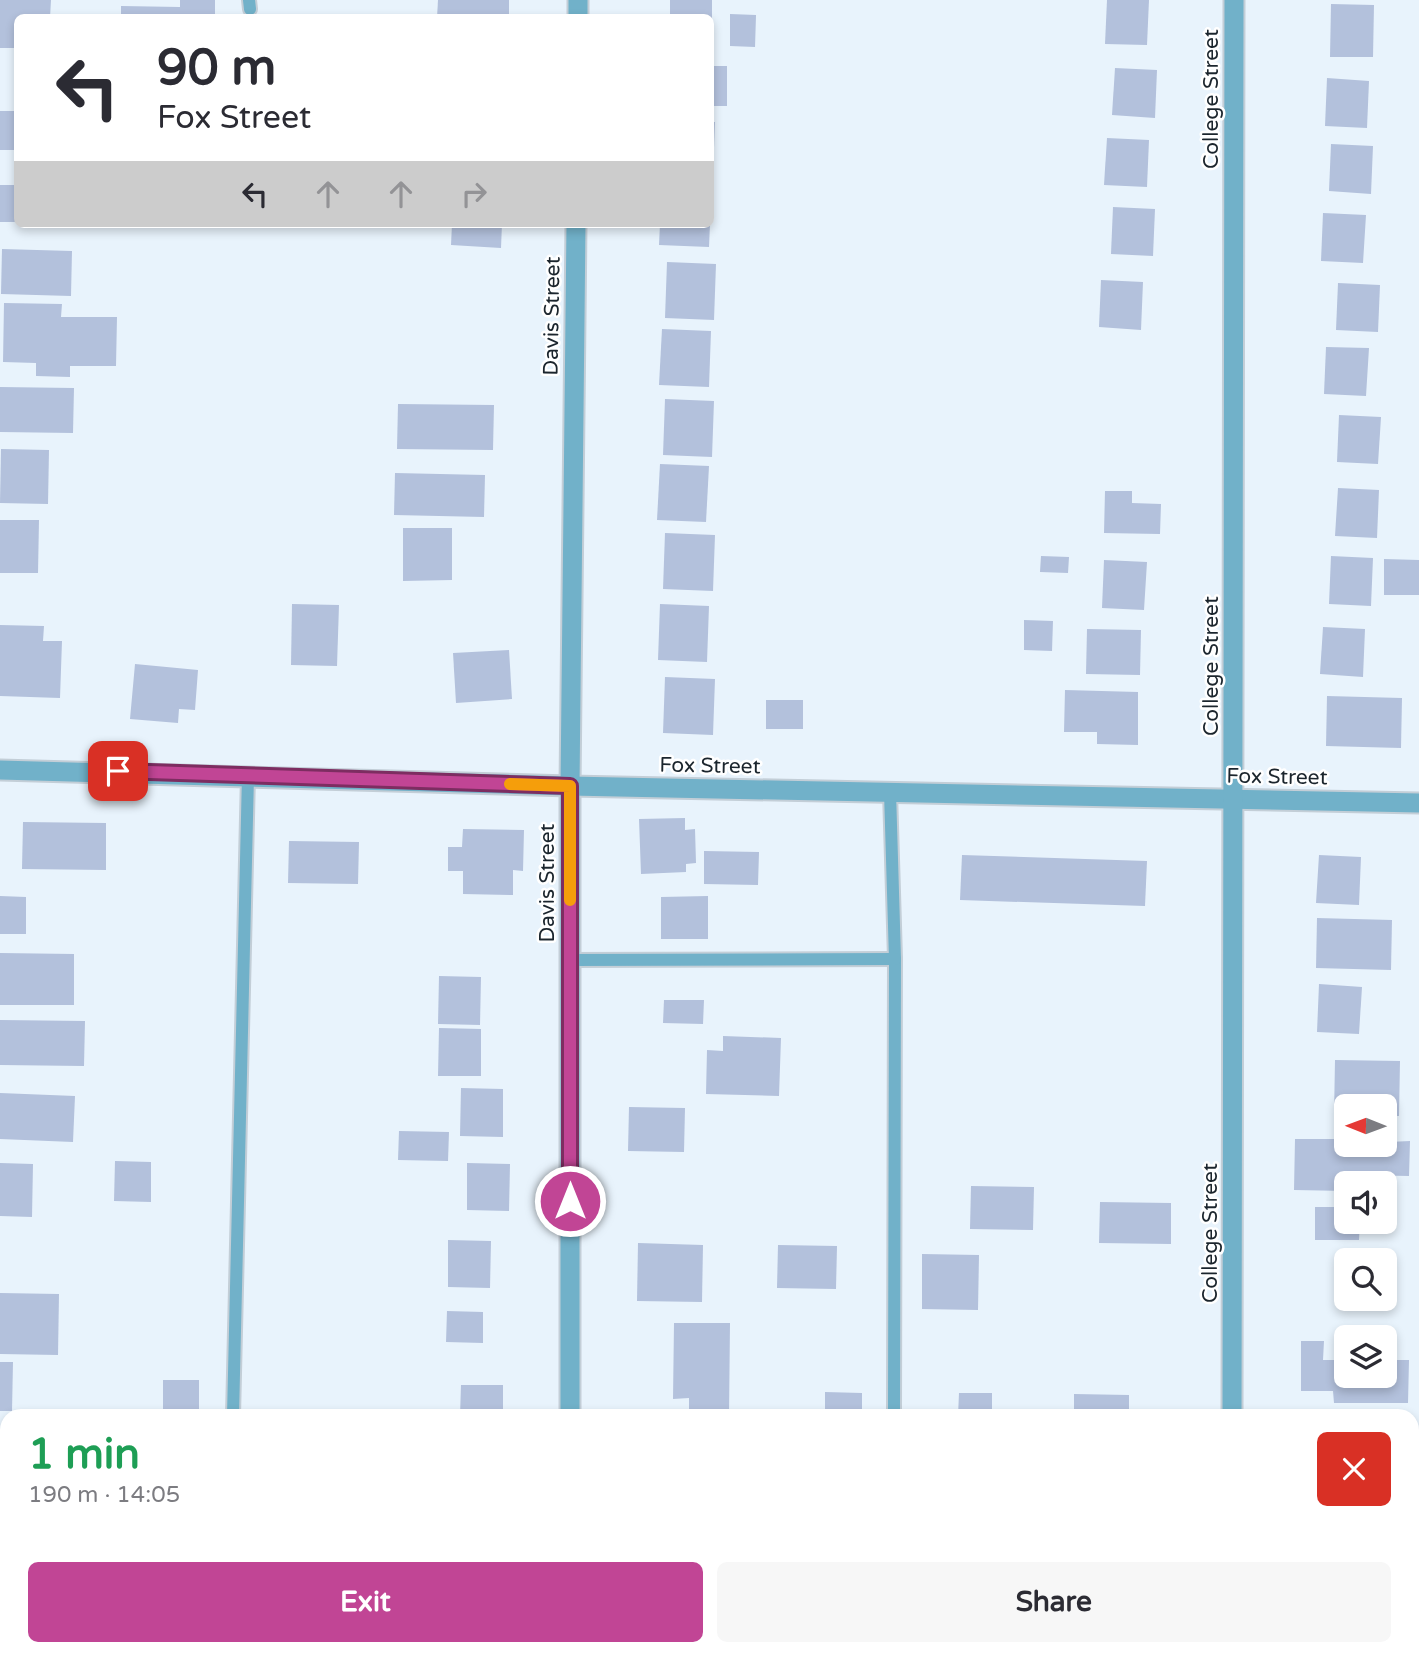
<!DOCTYPE html>
<meta charset="utf-8">
<style>
:root{--surface:#fff;--page:#f7f7f7;--text:#2b2b33;--muted:#7c7c81;--accent:#c14595}
body{margin:0;font-family:"Varela Round",sans-serif;background:var(--page);color:var(--text);height:100vh;display:flex;flex-direction:column;font-size:26px;white-space:nowrap}
*{box-sizing:border-box;margin:0}
p{font-size:23px;color:var(--muted)}
.icon{flex:none;width:38px;height:38px;fill:none;stroke:currentColor;stroke-width:2;stroke-linecap:round;stroke-linejoin:round}
.map{position:relative;flex:1;overflow:hidden}
.side{position:absolute;left:0px;top:1409px;width:1419px;height:247px;display:flex;flex-direction:column;background:var(--surface);border-radius:21px 21px 0 0;box-shadow:0 4px 10px #0003}
.side>*{flex:none}
.hud{position:absolute;left:14px;top:14px;width:700px;height:214px;border-radius:10px;box-shadow:0 4px 10px #0003;background:#fff;color:var(--text);overflow:hidden}
.needle{width:46px;rotate:271deg}
.controls{position:absolute;left:1334px;top:1094px;display:grid;gap:14px}
.controls a{display:grid;place-items:center;width:63px;height:63px;border-radius:10px;background:var(--surface);box-shadow:0 4px 10px #0003;font-size:35px}
.pin{position:absolute;display:grid;place-items:center;width:60px;height:60px;color:#fff;margin:-30px;border-radius:14px;box-shadow:0 4px 10px #0006}
.me{position:absolute;width:77px;margin:-38px;rotate:0deg;stroke-linejoin:round;filter:drop-shadow(0 0 5px #0008)}
.turn{display:flex;align-items:center;gap:24px;height:147px;padding:0 28px;font-size:32px}
.turn .icon{width:91px;height:91px;stroke-width:2.5}
.turn b{display:block;font-size:49px;line-height:60px}
.lanes{display:flex;align-items:center;height:66px;padding:0 28px;background:#0003;justify-content:center;gap:35px;direction:ltr}
.lanes .off{opacity:.35}
.round{display:grid;place-items:center;flex:none;width:74px;height:74px;border-radius:10px;background:var(--page)}
.head{display:flex;align-items:center;justify-content:space-between;height:119px;padding:0 28px}
h1{font-size:42px;font-weight:800;line-height:52px;color:#1e9e55}
.button{display:flex;gap:14px;margin-top:auto;padding:14px 28px}
.button a{flex:1;height:80px;border-radius:10px;background:var(--accent);color:#fff;font-size:28px;font-weight:800;line-height:80px;text-align:center}
.button a+a{background:var(--page);color:var(--text)}
.map>svg:first-child{display:block}
</style>
<div class="map">
<svg width="1419" height="1654" viewBox="0 0 1419 1654">
<rect width="100%" height="100%" fill="#e8f3fc"/>
<g fill="#b3c1dc">
<polygon points="0,0 51,0 50,18 18,18 18,48 0,48"/>
<polygon points="180,0 215,0 215,18 121,18 121,6 180,7"/>
<polygon points="438,0 509,0 509,18 437,18"/>
<rect x="670" y="0" width="42" height="18"/>
<polygon points="1107,0 1149,0 1147,45 1105,44"/>
<polygon points="1331,4 1374,5 1373,57 1330,57"/>
<polygon points="730,14 756,15 755,47 730,46"/>
<rect x="710" y="66" width="17" height="40"/>
<polygon points="1115,68 1157,70 1155,118 1112,115"/>
<polygon points="1327,78 1369,81 1367,128 1325,126"/>
<rect x="0" y="111" width="18" height="39"/>
<polygon points="710,122 715,122 713,173 710,173"/>
<polygon points="1107,138 1149,140 1147,187 1104,185"/>
<polygon points="1331,144 1373,146 1371,194 1329,191"/>
<rect x="0" y="185" width="18" height="37"/>
<polygon points="1113,207 1155,209 1153,256 1111,254"/>
<polygon points="1323,213 1366,215 1363,263 1321,261"/>
<polygon points="452,224 502,224 501,248 451,245"/>
<polygon points="660,224 710,224 709,247 659,245"/>
<polygon points="2,249 72,251 71,296 1,294"/>
<polygon points="667,262 716,264 714,320 665,318"/>
<polygon points="1101,280 1143,282 1141,330 1099,327"/>
<polygon points="1338,283 1380,285 1378,332 1336,330"/>
<polygon points="4,303 62,304 61,317 117,317 116,366 70,366 70,377 36,376 36,363 3,362"/>
<polygon points="662,329 711,331 709,387 659,385"/>
<polygon points="1326,347 1369,348 1366,396 1324,394"/>
<polygon points="0,387 74,388 73,433 0,432"/>
<polygon points="665,399 714,401 712,457 663,455"/>
<polygon points="398,404 494,405 493,450 397,449"/>
<polygon points="1339,415 1381,417 1378,464 1337,462"/>
<polygon points="1,449 49,450 48,504 0,503"/>
<polygon points="660,464 709,466 706,522 657,520"/>
<polygon points="395,473 485,475 484,517 394,515"/>
<polygon points="1338,488 1379,490 1377,538 1335,536"/>
<polygon points="1105,491 1132,491 1132,503 1161,504 1160,534 1104,533"/>
<polygon points="0,520 39,520 38,573 0,573"/>
<polygon points="403,528 452,528 452,580 403,581"/>
<polygon points="665,533 715,535 713,591 663,589"/>
<polygon points="1041,556 1069,557 1068,573 1040,572"/>
<polygon points="1331,556 1373,558 1371,606 1329,604"/>
<polygon points="1384,559 1419,560 1419,595 1384,595"/>
<polygon points="1104,560 1147,562 1144,610 1102,608"/>
<polygon points="292,604 339,605 337,666 291,665"/>
<polygon points="660,604 709,606 707,662 658,660"/>
<polygon points="1024,620 1053,621 1052,651 1024,650"/>
<polygon points="0,625 44,626 43,641 62,641 60,698 0,696"/>
<polygon points="1323,627 1365,629 1363,677 1320,674"/>
<polygon points="1087,629 1141,630 1140,675 1086,674"/>
<polygon points="509,650 512,699 456,703 453,653"/>
<polygon points="135,664 198,670 195,710 179,709 178,723 130,719"/>
<polygon points="665,677 715,679 713,735 663,733"/>
<polygon points="1065,690 1138,692 1138,745 1097,744 1097,732 1064,732"/>
<polygon points="1327,696 1402,698 1401,748 1326,746"/>
<rect x="766" y="700" width="37" height="29"/>
<polygon points="685,818 685,830 695,829 696,863 686,864 686,872 641,874 639,819"/>
<polygon points="23,822 106,823 106,870 22,869"/>
<polygon points="463,829 524,830 523,871 513,870 513,895 463,894 463,871 448,871 448,847 462,847"/>
<polygon points="289,841 359,842 358,884 288,883"/>
<polygon points="704,851 759,852 758,885 704,884"/>
<polygon points="962,855 1147,861 1145,906 960,900"/>
<polygon points="1319,855 1361,857 1359,905 1316,903"/>
<polygon points="0,896 26,897 26,934 0,934"/>
<polygon points="708,896 708,939 661,939 661,897"/>
<polygon points="1317,918 1392,920 1391,970 1316,968"/>
<polygon points="0,953 74,954 74,1005 0,1005"/>
<polygon points="439,976 481,977 480,1025 438,1024"/>
<polygon points="1319,984 1362,987 1359,1034 1317,1032"/>
<polygon points="664,1000 704,1000 703,1024 663,1023"/>
<polygon points="0,1020 85,1021 84,1066 0,1065"/>
<polygon points="439,1028 481,1029 481,1076 438,1076"/>
<polygon points="723,1036 781,1038 779,1096 706,1094 707,1050 723,1051"/>
<polygon points="1335,1060 1400,1061 1399,1116 1384,1116 1384,1106 1346,1106 1346,1115 1334,1115"/>
<polygon points="461,1088 503,1089 503,1137 460,1136"/>
<polygon points="0,1093 75,1096 73,1142 0,1139"/>
<polygon points="629,1107 685,1108 684,1152 628,1151"/>
<polygon points="399,1131 449,1132 448,1161 398,1160"/>
<polygon points="1295,1139 1346,1139 1346,1144 1410,1141 1409,1176 1357,1175 1357,1183 1346,1183 1346,1191 1294,1190"/>
<polygon points="115,1161 151,1162 151,1202 114,1201"/>
<polygon points="0,1163 33,1164 32,1217 0,1216"/>
<polygon points="467,1163 510,1164 509,1211 467,1210"/>
<polygon points="971,1186 1034,1187 1033,1230 970,1229"/>
<polygon points="1100,1202 1171,1203 1171,1244 1099,1243"/>
<polygon points="1315,1207 1346,1207 1346,1222 1360,1222 1359,1240 1315,1240"/>
<polygon points="448,1240 491,1241 490,1288 448,1287"/>
<polygon points="638,1243 703,1245 702,1302 637,1301"/>
<polygon points="778,1245 837,1246 836,1289 777,1288"/>
<polygon points="922,1254 979,1255 978,1310 922,1309"/>
<polygon points="0,1293 59,1294 58,1355 0,1354"/>
<polygon points="447,1311 483,1312 483,1343 446,1342"/>
<polygon points="674,1323 730,1323 729,1416 689,1416 689,1398 673,1399"/>
<polygon points="1301,1341 1324,1341 1323,1360 1346,1360 1346,1376 1384,1376 1384,1360 1409,1360 1408,1403 1334,1403 1333,1391 1301,1391"/>
<polygon points="0,1362 13,1362 12,1411 0,1411"/>
<polygon points="163,1380 199,1380 199,1416 163,1415"/>
<polygon points="461,1385 503,1385 503,1416 460,1416"/>
<polygon points="825,1392 862,1393 862,1416 825,1416"/>
<polygon points="959,1393 992,1393 992,1416 958,1416"/>
<polygon points="1074,1394 1129,1395 1129,1416 1074,1416"/>
<rect x="0" y="1431" width="7" height="42"/>
<rect x="0" y="1533" width="7" height="34"/>
<polygon points="0,1593 7,1594 7,1648 13,1648 13,1654 0,1654"/>
<rect x="113" y="1648" width="23" height="6"/>
<rect x="248" y="1648" width="35" height="6"/>
<rect x="335" y="1648" width="35" height="6"/>
<rect x="435" y="1648" width="49" height="6"/>
<rect x="912" y="1648" width="43" height="6"/>
<rect x="1141" y="1648" width="35" height="6"/>
<polygon points="1279,1648 1331,1648 1330,1654 1279,1654"/>
<polygon points="989,1650 1042,1651 1042,1654 989,1654"/>
</g>
<g fill="none" stroke-linecap="round" stroke-linejoin="round">
<g stroke="#c3ced7" stroke-width="16">
<g id="service">
<polyline points="249,0 250,9"/>
<polyline points="890,792 895,959 894,1416"/>
<polyline points="570,960 895,959"/>
<polyline points="233,1416 248,775"/>
<polyline points="1412,1558 1419,1558"/>
<polyline points="894,1654 894,1648"/>
</g>
</g>
<g stroke="#c3ced7" stroke-width="23">
<g id="minor">
<polyline points="0,770 570,786 1419,803"/>
<polyline points="1232,1416 1234,0"/>
<polyline points="1233,1648 1233,1654"/>
</g>
</g>
<g stroke="#c3ced7" stroke-width="23">
<g id="tertiary">
<polyline points="578,18 578,0"/>
<polyline points="570,1416 570,786 576,224"/>
<polyline points="566,1654 566,1648"/>
</g>
</g>
<use href="#service" stroke="#71b1c9" stroke-width="12"/>
<use href="#minor" stroke="#71b1c9" stroke-width="19"/>
<use href="#tertiary" stroke="#71b1c9" stroke-width="19"/>
</g>
<g fill="none" stroke-linecap="round" stroke-linejoin="round">
<g stroke="#7d2d61" stroke-width="18">
<polyline id="route" points="118,771 570,786 570,1201"/>
</g>
<use href="#route" stroke="#c14595" stroke-width="12"/>
<polyline stroke="#f59e0b" stroke-width="12" points="510,784 570,786 570,900"/>
</g>
<g text-anchor="middle" dominant-baseline="central" stroke-width="5" stroke-linejoin="round" paint-order="stroke">
<g font-size="21" fill="#1b252d" stroke="#fff">
<text transform="translate(1211 99) rotate(-90)">College Street</text>
<text transform="translate(552 316) rotate(-89)">Davis Street</text>
<text transform="translate(1211 666) rotate(-90)">College Street</text>
<text transform="translate(710 766) rotate(1)">Fox Street</text>
<text transform="translate(1277 777) rotate(1)">Fox Street</text>
<text transform="translate(547 883) rotate(-90)">Davis Street</text>
<text transform="translate(1210 1233) rotate(-90)">College Street</text>
</g>
</g>
</svg>
<div class="controls">
<a><svg class="needle" viewBox="-14 -14 28 28"><path d="M0-13l5 13h-10z" fill="#e53935"/><path d="M0 13l5-13h-10z" fill="#7c7c81"/></svg></a>
<a><svg class="icon" aria-label="sound" viewBox="0 0 24 24"><path d="M4 9h4l5-4v14l-5-4H4zM17 9q2 3 0 6"/></svg></a>
<a><svg class="icon" aria-label="search" viewBox="0 0 24 24"><circle cx="10" cy="10" r="6"/><path d="M15 15l6 6"/></svg></a>
<a><svg class="icon" aria-label="layers" viewBox="0 0 24 24"><path d="M12 4l9 5-9 5-9-5zM3 14l9 5 9-5"/></svg></a>
</div>
<div class="pin" style="left:118px;top:771px;background:#d93025"><svg class="icon" aria-label="arrive" viewBox="0 0 24 24"><path d="M6 21V4h12l-3 4 3 4H6"/></svg></div>
<svg class="me" style="left:570px;top:1201px" viewBox="-20 -20 40 40"><circle r="17" fill="#c14595" stroke="#fff" stroke-width="3"/><path d="M0-11L8 9 0 5-8 9z" fill="#fff"/></svg>
<div class="hud">
<div class="turn"><svg class="icon" aria-label="left" viewBox="0 0 24 24"><path d="M17 20v-9H6M10 6l-5 5 5 5"/></svg><div><b>90 m</b>Fox Street</div></div>
<div class="lanes"><svg class="icon" aria-label="left" viewBox="0 0 24 24"><path d="M17 20v-9H6M10 6l-5 5 5 5"/></svg><svg class="icon off" aria-label="ahead" viewBox="0 0 24 24"><path d="M12 20V5M6 11l6-6 6 6"/></svg><svg class="icon off" aria-label="ahead" viewBox="0 0 24 24"><path d="M12 20V5M6 11l6-6 6 6"/></svg><svg class="icon off" aria-label="right" viewBox="0 0 24 24"><path d="M7 20v-9h11M14 6l5 5-5 5"/></svg></div>
</div>
<section class="side">
<div class="head"><div><h1>1 min</h1><p>190 m · 14:05</p></div><a class="round" style="background:#d93025;color:#fff"><svg class="icon" aria-label="close" viewBox="0 0 24 24"><path d="M6 6l12 12M18 6L6 18"/></svg></a></div>
<div class="button"><a>Exit</a><a>Share</a></div>
</section>
</div>
